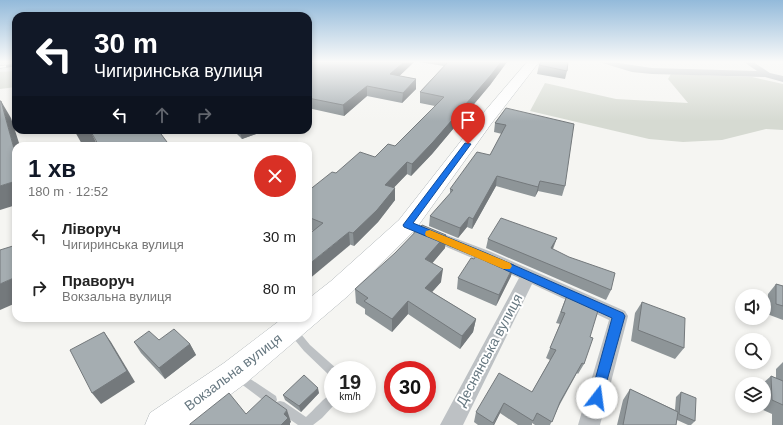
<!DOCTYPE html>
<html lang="uk">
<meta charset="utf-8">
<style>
:root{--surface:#fff;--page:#f2f2f2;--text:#222;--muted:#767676;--accent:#111827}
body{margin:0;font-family:Helvetica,sans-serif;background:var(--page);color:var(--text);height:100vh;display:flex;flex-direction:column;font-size:15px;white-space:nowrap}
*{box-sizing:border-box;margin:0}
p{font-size:13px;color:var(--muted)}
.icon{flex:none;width:22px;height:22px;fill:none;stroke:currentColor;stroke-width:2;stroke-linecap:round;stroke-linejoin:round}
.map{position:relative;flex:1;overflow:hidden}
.panel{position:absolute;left:12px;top:142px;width:300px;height:180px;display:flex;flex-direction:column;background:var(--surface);border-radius:12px;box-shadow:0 2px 6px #0003}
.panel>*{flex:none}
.guide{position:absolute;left:12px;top:12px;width:300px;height:122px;border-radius:12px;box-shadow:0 2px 6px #0003;background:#111827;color:#fff;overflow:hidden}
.controls{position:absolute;left:735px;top:289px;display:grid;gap:8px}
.controls a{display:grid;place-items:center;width:36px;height:36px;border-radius:50%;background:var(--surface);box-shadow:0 2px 6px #0003;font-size:20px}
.speed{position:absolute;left:324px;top:361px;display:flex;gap:8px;font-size:20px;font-weight:700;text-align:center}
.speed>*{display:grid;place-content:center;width:52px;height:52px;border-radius:50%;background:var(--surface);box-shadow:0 2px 6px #0003;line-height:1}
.speed small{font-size:10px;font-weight:400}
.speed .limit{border:6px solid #d22;background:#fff;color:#111}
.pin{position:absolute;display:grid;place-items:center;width:34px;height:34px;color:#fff;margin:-41px -17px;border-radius:50% 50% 50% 0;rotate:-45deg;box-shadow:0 0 4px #0007}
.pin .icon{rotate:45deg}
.me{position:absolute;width:44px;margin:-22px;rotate:15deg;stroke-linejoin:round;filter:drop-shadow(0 0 3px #0008)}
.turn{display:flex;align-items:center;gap:14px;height:84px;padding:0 16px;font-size:18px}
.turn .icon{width:52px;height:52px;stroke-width:2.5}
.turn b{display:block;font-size:28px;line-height:34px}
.lanes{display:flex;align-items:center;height:38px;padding:0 16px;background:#0003;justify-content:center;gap:20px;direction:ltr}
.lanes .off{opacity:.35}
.round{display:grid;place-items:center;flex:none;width:42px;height:42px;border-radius:21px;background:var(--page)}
.summary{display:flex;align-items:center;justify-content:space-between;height:68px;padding:0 16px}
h1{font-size:24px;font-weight:700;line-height:30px;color:var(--accent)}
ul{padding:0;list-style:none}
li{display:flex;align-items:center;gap:12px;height:52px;padding:0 16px}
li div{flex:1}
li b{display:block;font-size:15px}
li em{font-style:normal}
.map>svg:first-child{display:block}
</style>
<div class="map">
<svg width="783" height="425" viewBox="0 0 783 425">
<rect width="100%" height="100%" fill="#f5f5f2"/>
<polygon fill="#e6e7e6" points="0,62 16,62 16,74 0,75"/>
<g fill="#d6dad2">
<polygon points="16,71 16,87 0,89 0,72"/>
<polygon points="671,74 752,77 783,84 783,130 766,129 722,140 683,142 649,139 530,111 545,83 616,99 688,103 668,79"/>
</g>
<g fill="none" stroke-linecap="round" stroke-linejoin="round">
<g stroke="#aeb4b7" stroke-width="1">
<polygon id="primary" points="527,62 539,62 491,124 415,230 349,295 246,383 189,425 145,425 150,413 224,363 283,318 308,318 308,299 331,281 399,220 479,118"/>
</g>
<g fill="#bdc1c4" fill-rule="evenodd">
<polygon points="293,327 296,328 310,345 337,369 337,370 333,370 333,377 329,375 304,351 290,334 288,331 290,328"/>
<path d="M240,372l36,24 1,4 -1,2 4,-1 4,1 22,15c7,-6 19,-21 27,-24v11h2l-13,14 -9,7h-15l-22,-15 -1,-4 1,-2 -4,1 -4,-1 -32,-24 -1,-3 1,-3z"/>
</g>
<g fill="#bdc1c4" fill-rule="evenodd">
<polygon points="599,62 612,62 652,68 757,71 744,62 753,62 770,73 783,76 783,82 765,77 652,74 632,72"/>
<polygon points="407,220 489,251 625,311 628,316 600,425 578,425 609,320 532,284 463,425 440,425 519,278 402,228 400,225 402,222"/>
</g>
<use href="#primary" fill="#fff" fill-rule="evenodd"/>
<g stroke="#9da4a8" stroke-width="3">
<polyline id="rail" points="0,67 16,65"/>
</g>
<use href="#rail" stroke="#fff" stroke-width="2" stroke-dasharray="6" stroke-linecap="butt"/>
</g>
<g fill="#8e9598">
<polygon points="308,62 414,62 399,76 416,79 416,89 402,103 367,96 344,116 308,108"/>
<polygon points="419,62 507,62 490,85 432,154 411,176 407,174 394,187 395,200 378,222 354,246 308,229 308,191 336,173 375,157 395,146 435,106 420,103 420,92 444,66"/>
<polygon points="539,65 567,71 565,79 537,74"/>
<polygon points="506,108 565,186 562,196 538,191 535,197 496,186 472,229 467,227 458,238 429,226 430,216 450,194 450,189 490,155 502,134 494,132 495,123"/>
<polygon points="233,130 267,130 242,139"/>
<polygon points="446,235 445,248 432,263 441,282 432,292 476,319 473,332 460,349 408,314 392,332 365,314 365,309 356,303 355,289"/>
<polygon points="557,238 553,249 611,290 606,300 486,248 488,239"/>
<polygon points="474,259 511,276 496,306 457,289 458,278"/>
<polygon points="776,284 783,286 783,320 767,314 768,294"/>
<polygon points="569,290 590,337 584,364 578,374 577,373 559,406 550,425 535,425 532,423 532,425 518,425 500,413 494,425 478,425 474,422 476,412 532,392 550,360 546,358 560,324 556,323"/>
<polygon points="642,302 684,348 675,359 631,341 635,313"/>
<polygon points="159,340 190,344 196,355 165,379 141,353 134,342"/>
<polygon points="783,362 783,425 772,425 772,414 761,409 761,406 764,406 764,384 762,384 771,376 776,378 776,369"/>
<polygon points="630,389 675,410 676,397 681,392 695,421 691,425 688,425 677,420 676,425 617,425 623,400"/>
<polygon points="319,393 301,412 285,400 283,395"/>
</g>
<g fill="#74797c">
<polygon points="404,62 414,62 390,85 390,74"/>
<polygon points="501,62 507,62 490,85 432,154 411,176 412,164"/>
<polygon points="416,79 416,89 402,103 403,93"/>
<polygon points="367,86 367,96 344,116 343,105"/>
<polygon points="1,101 11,118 20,146 16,146 16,156"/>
<polygon points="74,130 90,130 97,144 89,146 83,146"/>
<polygon points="239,130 267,130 242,139"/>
<polygon points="407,162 407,174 385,197 385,185"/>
<polygon points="497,176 496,186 472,229 473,219"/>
<polygon points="16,181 16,205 0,210 0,186"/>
<polygon points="540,181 538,191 535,197 538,187"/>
<polygon points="395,188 395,200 378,222 354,246 353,233"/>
<polygon points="469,217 467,227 458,238 460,228"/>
<polygon points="349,232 350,245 308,280 308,265"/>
<polygon points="446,235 445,248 425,272 425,259"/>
<polygon points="557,238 553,247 548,258 551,248"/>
<polygon points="514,265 511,276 496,306 499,295"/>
<polygon points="443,269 441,282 424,301 425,288"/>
<polygon points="16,277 16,303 0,310 0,284"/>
<polygon points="408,301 408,314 392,332 392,319"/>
<polygon points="476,319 473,332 460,349 462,336"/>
<polygon points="104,332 111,342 135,382 101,404 92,393"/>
<polygon points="190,344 196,355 165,379 159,368"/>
<polygon points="318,388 319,393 301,412 299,406"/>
<polygon points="504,403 500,413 494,425 493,425"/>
<polygon points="287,410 291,422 290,423 290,425 281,425 284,414"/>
</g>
<g fill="#a5adb1" stroke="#74797c">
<polygon points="308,62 404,62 390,74 416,79 403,93 367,86 343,105 308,98"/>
<polygon points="448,62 501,62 491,75 433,142 412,164 407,162 385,185 395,188 377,210 353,233 349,232 308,265 308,235 323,223 308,217 308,191 332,172 336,173 360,152 375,157 388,144 395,146 444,97 420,92"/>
<polygon points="541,62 568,62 567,71 539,65"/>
<polygon points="0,101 1,101 16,156 16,181 0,186"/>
<polygon points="506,108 574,124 565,186 540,181 538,187 497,176 473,219 469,217 460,228 430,216 453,190 450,189 477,152 490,155 506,125 495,123"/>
<polygon points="90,130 158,130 170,146 99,146"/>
<polygon points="501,218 557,238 551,248 569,257 615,273 611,290 488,239"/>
<polygon points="422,225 446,235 425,259 443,269 425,288 476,319 462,336 408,301 392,319 364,301 368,298 355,289 395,253"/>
<polygon points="16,245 16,277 0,284 0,250"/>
<polygon points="479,251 514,265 499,295 458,278 471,258 474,259"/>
<polygon points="776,284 783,286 783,306 776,304"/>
<polygon points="569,290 600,304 590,337 593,338 584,364 582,363 560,402 552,422 537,413 533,421 504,403 493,423 476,412 499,373 532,392 556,350 550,348 565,313 561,312"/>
<polygon points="642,302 685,318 684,348 638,330"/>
<polygon points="174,329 190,344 159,368 134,342 149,331 159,340"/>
<polygon points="104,332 127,371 92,393 70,350"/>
<polygon points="304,375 318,388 299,406 283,395"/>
<polygon points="771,376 783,381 783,405 772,400"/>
<polygon points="630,389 678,412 676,425 623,425"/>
<polygon points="681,392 696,398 695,421 679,414"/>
<polygon points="229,393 246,414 266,395 287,410 284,414 288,418 281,425 190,425 190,424"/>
</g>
<linearGradient id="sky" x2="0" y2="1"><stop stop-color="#93bada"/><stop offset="0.51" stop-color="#fafaf9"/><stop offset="1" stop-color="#fafaf9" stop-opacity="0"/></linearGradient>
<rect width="783" height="121" fill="url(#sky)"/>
<polygon fill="#1a73e8" stroke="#114b97" points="465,143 471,144 413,223 486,253 623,313 625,316 601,402 597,404 592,402 590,398 612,318 479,258 404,227 403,225"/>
<polygon fill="#f59e0b" points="430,230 510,263 512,266 510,269 503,269 426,236 425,234 426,231"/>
<g text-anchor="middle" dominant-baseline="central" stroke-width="4" stroke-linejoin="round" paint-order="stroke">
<g font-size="14" fill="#677881" stroke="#fff">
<text transform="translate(489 350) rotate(-62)">Деснянська вулиця</text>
<text transform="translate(233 372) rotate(-37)">Вокзальна вулиця</text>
</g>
</g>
</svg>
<div class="controls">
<a><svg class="icon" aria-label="sound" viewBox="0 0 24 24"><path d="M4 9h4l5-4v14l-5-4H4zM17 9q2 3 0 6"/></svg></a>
<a><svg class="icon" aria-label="search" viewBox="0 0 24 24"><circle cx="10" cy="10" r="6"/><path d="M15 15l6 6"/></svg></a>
<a><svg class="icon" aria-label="layers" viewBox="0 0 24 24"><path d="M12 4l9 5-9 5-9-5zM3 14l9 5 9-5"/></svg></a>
</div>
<div class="speed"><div>19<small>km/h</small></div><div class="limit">30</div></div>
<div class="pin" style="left:468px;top:144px;background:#d93025"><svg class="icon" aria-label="arrive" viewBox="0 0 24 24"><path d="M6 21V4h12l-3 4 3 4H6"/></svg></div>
<svg class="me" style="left:597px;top:398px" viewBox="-20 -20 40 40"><circle r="19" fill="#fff"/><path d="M0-13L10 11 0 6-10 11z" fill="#1a73e8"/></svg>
<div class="guide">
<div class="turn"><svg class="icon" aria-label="left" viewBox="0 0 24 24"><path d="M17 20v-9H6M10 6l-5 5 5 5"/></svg><div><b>30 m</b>Чигиринська вулиця</div></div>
<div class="lanes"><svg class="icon" aria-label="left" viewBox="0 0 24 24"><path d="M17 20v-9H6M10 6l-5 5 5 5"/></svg><svg class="icon off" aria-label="ahead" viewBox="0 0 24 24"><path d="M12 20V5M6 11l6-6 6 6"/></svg><svg class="icon off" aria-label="right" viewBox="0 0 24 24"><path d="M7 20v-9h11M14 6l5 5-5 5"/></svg></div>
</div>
<section class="panel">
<div class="summary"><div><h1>1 хв</h1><p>180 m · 12:52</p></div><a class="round" style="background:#d93025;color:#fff"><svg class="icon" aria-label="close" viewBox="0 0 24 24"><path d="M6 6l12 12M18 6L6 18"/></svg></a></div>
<ul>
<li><svg class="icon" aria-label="left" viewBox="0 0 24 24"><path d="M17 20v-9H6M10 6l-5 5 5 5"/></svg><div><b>Ліворуч</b><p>Чигиринська вулиця</p></div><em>30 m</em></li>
<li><svg class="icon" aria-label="right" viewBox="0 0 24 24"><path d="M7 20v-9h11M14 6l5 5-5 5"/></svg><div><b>Праворуч</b><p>Вокзальна вулиця</p></div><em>80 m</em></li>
</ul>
</section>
</div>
